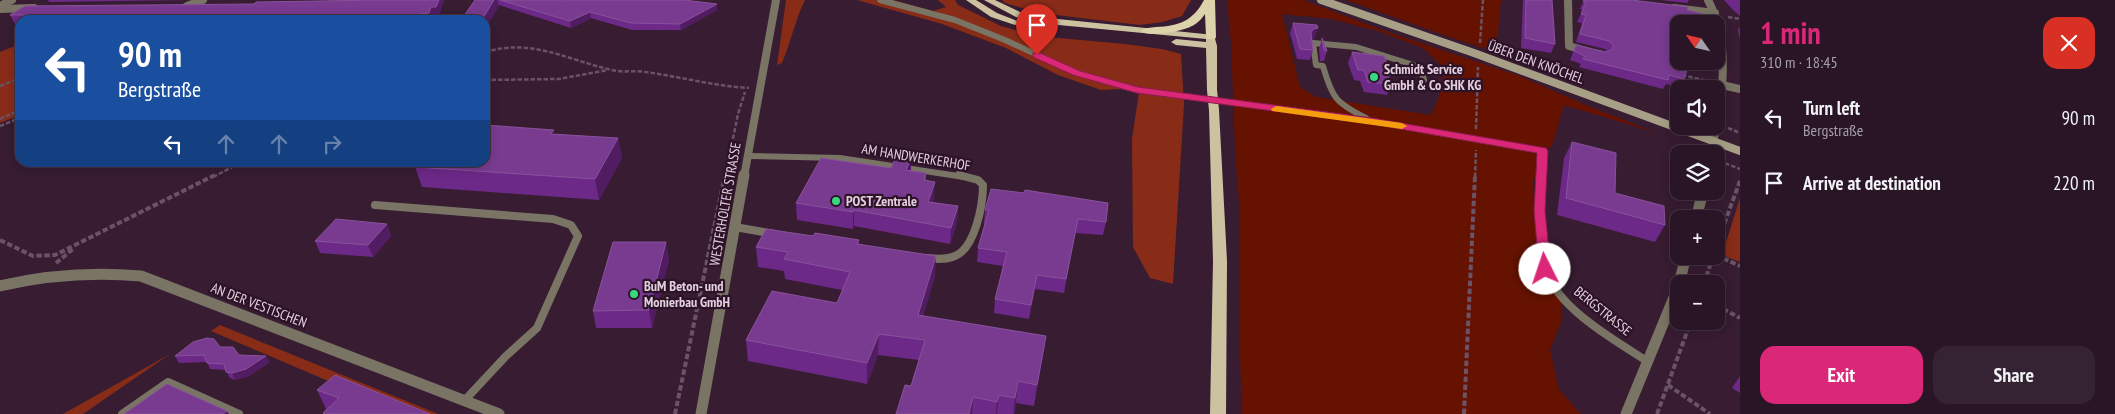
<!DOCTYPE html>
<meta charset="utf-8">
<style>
:root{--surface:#291526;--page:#352232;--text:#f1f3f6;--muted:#a59fa7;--line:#453443;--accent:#db2777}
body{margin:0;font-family:"PT Sans Narrow",sans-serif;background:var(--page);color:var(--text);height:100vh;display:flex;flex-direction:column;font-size:19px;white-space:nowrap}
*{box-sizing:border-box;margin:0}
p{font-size:16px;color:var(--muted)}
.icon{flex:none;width:28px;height:28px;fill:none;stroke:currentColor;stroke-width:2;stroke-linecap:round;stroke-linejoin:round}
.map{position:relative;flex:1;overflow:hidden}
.sheet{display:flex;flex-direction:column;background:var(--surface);width:375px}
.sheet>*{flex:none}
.hud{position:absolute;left:15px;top:15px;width:475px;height:152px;border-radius:15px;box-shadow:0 2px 12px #0003,0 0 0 1px var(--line);background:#1a4fa0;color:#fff;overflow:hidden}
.needle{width:32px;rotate:304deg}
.fabs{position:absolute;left:1670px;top:15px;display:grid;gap:10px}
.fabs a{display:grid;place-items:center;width:55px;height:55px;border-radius:10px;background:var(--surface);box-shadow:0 2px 12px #0003,0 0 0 1px var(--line);font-size:25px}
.pin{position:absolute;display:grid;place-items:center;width:42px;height:42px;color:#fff;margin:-51px -21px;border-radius:50% 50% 50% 0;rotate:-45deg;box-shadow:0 0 5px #0007}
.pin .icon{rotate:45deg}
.me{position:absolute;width:55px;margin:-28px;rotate:356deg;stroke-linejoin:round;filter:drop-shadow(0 0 4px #0008)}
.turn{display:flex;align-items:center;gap:18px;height:105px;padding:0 20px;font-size:22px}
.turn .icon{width:65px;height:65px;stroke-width:2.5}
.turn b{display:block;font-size:35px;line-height:42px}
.lanes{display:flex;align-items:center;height:48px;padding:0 20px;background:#0003;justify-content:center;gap:25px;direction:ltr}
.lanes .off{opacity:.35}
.round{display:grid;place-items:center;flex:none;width:52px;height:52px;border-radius:15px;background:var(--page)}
.overview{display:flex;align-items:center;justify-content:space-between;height:85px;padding:0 20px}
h1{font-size:30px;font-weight:800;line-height:38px;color:var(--accent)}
.cta{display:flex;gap:10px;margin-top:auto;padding:10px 20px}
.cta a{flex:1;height:58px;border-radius:15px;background:var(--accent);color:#fff;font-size:20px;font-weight:800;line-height:58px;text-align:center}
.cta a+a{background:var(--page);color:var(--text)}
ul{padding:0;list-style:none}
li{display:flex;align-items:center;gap:15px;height:65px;padding:0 20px}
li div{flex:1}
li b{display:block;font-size:19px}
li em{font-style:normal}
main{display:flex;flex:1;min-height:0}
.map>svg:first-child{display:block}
</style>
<main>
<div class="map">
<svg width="1740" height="414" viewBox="0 0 1740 414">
<rect width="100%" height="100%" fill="#371c32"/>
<g fill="#661200" fill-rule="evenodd">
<path d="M1227,0h76l85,32 132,44 66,29 71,28 -93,-28 -12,41 -14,11 -5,31 4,67 4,24 21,23 -1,20 -11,28 9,40 22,24h-339l-3,-86 1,-112 -5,-66 -4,-107zM1282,14l49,5 47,12 45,17 21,20 -4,27 -9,20 -115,-18 -16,-10z"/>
<polygon points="1346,0 1501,0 1496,52 1449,37"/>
</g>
<g fill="#882c18">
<path d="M786,0h19c-10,20 -14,42 -23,63l-5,2z"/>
<polygon points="857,0 893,0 933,11 946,7 938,0 955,0 958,5 1001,26 1036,36 1125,44 1162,49 1181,54 1184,104 1173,284 1150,278 1133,247 1132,139 1139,92 1121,89 1101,90 1058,75 1006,48 942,24"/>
<polygon points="1002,0 1191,0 1182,16 1162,22 1140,25 1039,13 1005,3"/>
<polygon points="20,44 20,115 0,123 0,52"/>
<polygon points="1740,198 1740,262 1722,255"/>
<polygon points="220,325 438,414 391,414 347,389 211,331"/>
<polygon points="170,354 83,414 63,414"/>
</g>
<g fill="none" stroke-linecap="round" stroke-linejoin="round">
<g stroke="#6b5366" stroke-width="2.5" stroke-dasharray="4.5 2" stroke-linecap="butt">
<polyline points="1728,17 1740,19"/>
<polyline points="1480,43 1483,0"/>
<path d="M485,52c48,-14 82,8 127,18 11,3 23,0 34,2 35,5 68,14 103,16"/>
<polyline points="1682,75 1712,82"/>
<polyline points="485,80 559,79 608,70"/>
<polyline points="0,86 20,78"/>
<polyline points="0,119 20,110"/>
<polyline points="0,126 20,118"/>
<polyline points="1728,128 1740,133"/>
<polyline points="1476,129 1478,67"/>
<polyline points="1687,147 1700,153"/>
<polyline points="1719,161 1740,169"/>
<polyline points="213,177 242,162"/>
<polyline points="725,177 738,114 745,92"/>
<polyline points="1475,177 1476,150"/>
</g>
<g stroke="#6b5366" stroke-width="4" stroke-dasharray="5.5 2.5" stroke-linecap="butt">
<polyline points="0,240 33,256 55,255 215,175"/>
<polyline points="1716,246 1740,181"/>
<polyline points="1716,255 1740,266"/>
<polyline points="56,263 73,249"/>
<polyline points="1704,284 1713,256"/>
<polyline points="1716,305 1740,318"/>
<polyline points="1668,385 1710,414"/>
<polyline points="675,414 725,175"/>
<polyline points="1464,414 1475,175"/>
<polyline points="1657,414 1691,321"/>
</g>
<g stroke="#797464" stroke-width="6">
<polyline points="880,0 955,20 1005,40 1077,73 1137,90 1372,121 1542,151 1541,177"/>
<path d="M1366,118c-30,-15 -34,-20 -43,-52l-7,-1 -3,-22 43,4 64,20 4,13"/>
<polyline points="748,156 840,158 964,177"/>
</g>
<g stroke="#797464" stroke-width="8">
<path d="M1541,175c-1,25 0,49 2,73 1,7 0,16 3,23 13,38 68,69 101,90"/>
<polyline points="375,205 553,219 571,225 578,236 537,328 506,356 464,401"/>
<polyline points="735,227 775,234"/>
<path d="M927,258c9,1 19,2 28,-2 20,-8 28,-51 28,-71l-5,-5 -19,-5"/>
<polyline points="122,414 168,382 239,414"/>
</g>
<g stroke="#797464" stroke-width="8">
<polyline points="1568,0 1569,46 1586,51"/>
<path d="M1708,0c25,47 13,104 3,154"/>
<polyline points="187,6 203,0"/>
<polyline points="1674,8 1715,13"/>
<polyline points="0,9 34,8"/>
<polyline points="1722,85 1740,89"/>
</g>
<g stroke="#797464" stroke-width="11">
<polyline points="1696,219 1703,191"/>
<polyline points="1679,284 1686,256"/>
<path d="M0,286c47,-11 93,-14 141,-10l358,138"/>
<polyline points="1626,414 1679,285"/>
</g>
<g stroke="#797464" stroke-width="8">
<polyline points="0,6 12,0"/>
<polyline points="744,177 776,0"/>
</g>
<polyline stroke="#797464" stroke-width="11" points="701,414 744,175"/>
<polyline stroke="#a8a086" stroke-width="8" points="1321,0 1474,53 1740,151"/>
<g fill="#ccc2a0" fill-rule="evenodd">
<polygon points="966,0 976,0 997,13 1020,22 1015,25 991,17"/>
<polygon points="984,0 995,0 1022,13 1048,18 1214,35 1217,46 1217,90 1212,93 1207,90 1206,48 1176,45 1171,42 1176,39 1206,42 1206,39 1048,24 1016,17"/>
<polygon points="1214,107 1219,110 1227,261 1226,414 1210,414 1213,261 1209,110"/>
</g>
<path fill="#dcd2ac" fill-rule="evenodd" d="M1204,0h11l1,37 -1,2h-8l-1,-2 -1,-23c-3,4 -6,8 -11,11 -10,6 -45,13 -53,6 4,-4 9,-3 15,-4 23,-1 37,-6 48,-27z"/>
<polyline stroke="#ccc2a0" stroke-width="10" points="1212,90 1214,110"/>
</g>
<g fill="#6c2987">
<polygon points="48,0 191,0 49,2"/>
<polygon points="386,0 444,0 439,15 434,16 432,20 20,20 20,24 15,24 10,15 254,4"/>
<polygon points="475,0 565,0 565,1 717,4 717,10 681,30 632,30 591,18 571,28 499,5 485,29 485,20"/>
<polygon points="1523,0 1552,0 1555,44 1551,53 1521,48"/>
<polygon points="1584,0 1687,10 1684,79 1679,87 1666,84 1663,89 1579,67 1581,64 1570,60 1576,45 1606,52 1607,52 1605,49 1576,42 1582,23 1577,22 1583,10 1580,9"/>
<polygon points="1660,0 1689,0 1687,3"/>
<polygon points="1724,0 1740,0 1740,16 1733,10"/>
<polygon points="1293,23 1315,38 1312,39 1313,50 1310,60 1297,59 1290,33"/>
<polygon points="1740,27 1740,40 1738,30"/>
<polygon points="1322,38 1327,51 1324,61 1320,61 1319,49"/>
<polygon points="1352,52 1391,73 1389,79 1391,84 1387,95 1364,92 1360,81 1354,80 1348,63"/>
<polygon points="555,134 618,138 622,158 599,200 422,187 415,167"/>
<polygon points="1572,142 1615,193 1665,225 1655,242 1557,215 1564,158"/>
<polygon points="911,159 911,171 926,173 926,181 934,198 933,202 958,206 957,223 950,244 854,226 853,229 797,220 796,203 891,168"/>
<polygon points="985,210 1106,222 1103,235 1075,233 1064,293 1035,289 1029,319 994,313 995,299 1003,266 977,262 978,248 985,224 984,223"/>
<polygon points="387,224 391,236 373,257 320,253 315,241"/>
<polygon points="813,236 859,240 859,244 935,276 923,316 1046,336 1034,406 1016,403 1014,414 896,414 911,386 919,360 878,355 867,384 748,361 746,340 837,303 842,290 785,279 784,271 758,267 756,247"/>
<polygon points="669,259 652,328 596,328 593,311"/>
<polygon points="220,347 239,355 270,362 249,376 235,380 230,378 226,370 210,369 207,362 179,363 175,356"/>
<polygon points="1740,376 1740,393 1732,388"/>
<polygon points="317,390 430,414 323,414 323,413 326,409"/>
</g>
<g fill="#511c61">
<polygon points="439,0 444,0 439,15 434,16 432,20 390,20"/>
<polygon points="494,0 497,0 499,6 485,29 485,20 482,20"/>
<polygon points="717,4 717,10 681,30 680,24"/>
<polygon points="590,12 591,18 571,28 570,21"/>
<polygon points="1318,28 1315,38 1310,39 1311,33 1313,29"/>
<polygon points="618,138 622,158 599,200 595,179"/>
<polygon points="911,159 911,174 906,170"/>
<polygon points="935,182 934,198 927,218 928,202"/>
<polygon points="958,206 957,223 950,244 951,228"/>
<polygon points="854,210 854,226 853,229 853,212"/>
<polygon points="387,224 391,236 373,257 368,245"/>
<polygon points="666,242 669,259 652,328 649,310"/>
<polygon points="936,256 935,276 917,336 918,315"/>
<polygon points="1037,275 1035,289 1029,319 1031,305"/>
<polygon points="879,334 878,355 867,384 867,363"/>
<polygon points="1046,336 1043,357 1034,406 1037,385"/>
<polygon points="266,356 270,362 249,376 235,380 232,373"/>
<polygon points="1018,381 1016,403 1013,414 1015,398"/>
<polygon points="999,395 997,414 996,414 997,402"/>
<polygon points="973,397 972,414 969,414"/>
<polygon points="227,411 229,414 223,414"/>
</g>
<g fill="#793b90" stroke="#89529c">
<polygon points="379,0 439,0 436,7 431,7 429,13 395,17 390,20 292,20 293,19 224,20 66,20 74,15 10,15 25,6 254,4 256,2"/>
<polygon points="475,0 494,0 482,20 461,20"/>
<polygon points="500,0 563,0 563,2 567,0 684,0 717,4 680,24 631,23 590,12 570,21"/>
<polygon points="1526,0 1552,0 1555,44 1525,38"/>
<polygon points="1584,0 1632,0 1688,7 1687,10 1703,14 1701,24 1679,24 1679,61 1690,61 1684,79 1669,75 1668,80 1583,59 1585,56 1574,51 1576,45 1606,52 1613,49 1613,45 1609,41 1580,34 1586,15 1581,14 1586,2 1583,1"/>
<polygon points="1293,23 1317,25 1318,28 1313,29 1311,33 1313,50 1300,49"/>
<polygon points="1322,38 1327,51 1324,50"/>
<polygon points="1352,52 1384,56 1391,73 1386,73 1391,84 1368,82 1364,70 1358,70"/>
<polygon points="485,125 554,130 551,134 618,138 595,179 415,167 419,162 485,162"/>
<polygon points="1572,142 1616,153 1615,193 1664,206 1665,225 1566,198"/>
<polygon points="896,157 911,159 906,170 926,173 924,180 935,182 928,202 958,206 951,228 854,210 853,212 796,203 821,158 891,168"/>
<polygon points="991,189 1024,193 1025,190 1108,203 1106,222 1078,219 1066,279 1037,275 1031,305 995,299 1007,252 978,248 989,210 985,210"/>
<polygon points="336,219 387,224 368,245 315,241"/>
<polygon points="766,229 813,236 815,233 859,240 857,244 936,256 918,315 1046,336 1037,385 1018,381 1015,398 999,395 997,402 973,397 969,414 896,414 905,385 911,386 925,340 879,334 867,363 746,340 772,291 837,303 850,272 784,259 788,252 756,247"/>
<polygon points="613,242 666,242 649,310 593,311"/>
<polygon points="207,338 214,339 220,347 233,347 239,355 266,356 246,369 232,373 226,372 224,364 207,363 204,355 175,356 193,342"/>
<polygon points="335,375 430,414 325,414 323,413 339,398 317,390"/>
<polygon points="167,384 227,411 223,414 124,414"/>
</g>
<polygon fill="#db2777" stroke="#8e194d" points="1033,53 1040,53 1080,71 1138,87 1372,118 1546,148 1548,151 1545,211 1551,269 1545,273 1539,269 1534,211 1537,153 1372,124 1137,93 1073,75 1033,57"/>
<polygon fill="#f59e0b" points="1276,106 1402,123 1407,126 1402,129 1272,111 1271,109"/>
<g fill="#37d880" stroke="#2d1328" stroke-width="2">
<circle cx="1374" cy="77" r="5"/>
<circle cx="836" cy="201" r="5"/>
<circle cx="634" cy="294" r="5"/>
</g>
<g text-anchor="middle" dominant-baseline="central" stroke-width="4.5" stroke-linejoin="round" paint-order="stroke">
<g font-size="14" fill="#e3d0de" stroke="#2d1328">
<text transform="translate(1536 62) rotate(20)">ÜBER DEN KNÖCHEL</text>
<text transform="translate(916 157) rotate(9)">AM HANDWERKERHOF</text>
<text transform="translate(725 204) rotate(-80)">WESTERHOLTER STRASSE</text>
<text transform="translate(259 305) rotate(21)">AN DER VESTISCHEN</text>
<text transform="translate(1603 311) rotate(39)">BERGSTRASSE</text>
</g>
<g font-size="14" font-weight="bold" fill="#e3d0de" stroke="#2d1328" text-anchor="start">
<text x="1384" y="69">Schmidt Service<tspan x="1384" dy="16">GmbH &amp; Co SHK KG</tspan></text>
<text x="846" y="201">POST Zentrale</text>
<text x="644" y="286">BuM Beton- und<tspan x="644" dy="16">Monierbau GmbH</tspan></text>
</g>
</g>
</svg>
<div class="fabs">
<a><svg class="needle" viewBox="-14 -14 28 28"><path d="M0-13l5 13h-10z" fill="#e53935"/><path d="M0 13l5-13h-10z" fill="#a59fa7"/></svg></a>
<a><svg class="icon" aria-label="sound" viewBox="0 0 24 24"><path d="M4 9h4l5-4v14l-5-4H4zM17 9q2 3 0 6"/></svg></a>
<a><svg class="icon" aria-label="layers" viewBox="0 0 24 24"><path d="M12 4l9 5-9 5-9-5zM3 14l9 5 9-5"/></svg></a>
<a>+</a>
<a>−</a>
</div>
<div class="pin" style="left:1037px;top:55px;background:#d93025"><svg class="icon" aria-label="arrive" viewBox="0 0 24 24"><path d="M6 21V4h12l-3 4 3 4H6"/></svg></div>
<svg class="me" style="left:1545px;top:269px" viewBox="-20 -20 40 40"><circle r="19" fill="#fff"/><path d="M0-13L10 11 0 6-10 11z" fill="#db2777"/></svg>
<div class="hud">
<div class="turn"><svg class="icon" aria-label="left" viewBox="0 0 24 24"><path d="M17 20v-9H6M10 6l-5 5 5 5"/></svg><div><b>90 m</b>Bergstraße</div></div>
<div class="lanes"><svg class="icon" aria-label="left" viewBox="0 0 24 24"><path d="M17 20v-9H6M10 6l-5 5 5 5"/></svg><svg class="icon off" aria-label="ahead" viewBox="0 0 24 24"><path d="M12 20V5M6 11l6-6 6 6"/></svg><svg class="icon off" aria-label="ahead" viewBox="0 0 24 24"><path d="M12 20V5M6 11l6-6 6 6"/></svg><svg class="icon off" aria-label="right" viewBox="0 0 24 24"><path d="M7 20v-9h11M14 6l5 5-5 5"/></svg></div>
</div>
</div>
<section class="sheet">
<div class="overview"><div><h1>1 min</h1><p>310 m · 18:45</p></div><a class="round" style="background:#d93025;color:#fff"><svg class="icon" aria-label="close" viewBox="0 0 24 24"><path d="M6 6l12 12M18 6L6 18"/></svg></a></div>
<ul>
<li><svg class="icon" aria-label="left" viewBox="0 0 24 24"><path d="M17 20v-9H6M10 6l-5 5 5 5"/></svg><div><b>Turn left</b><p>Bergstraße</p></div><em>90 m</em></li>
<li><svg class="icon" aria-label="arrive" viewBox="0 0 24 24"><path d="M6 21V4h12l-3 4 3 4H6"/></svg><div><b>Arrive at destination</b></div><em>220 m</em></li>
</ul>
<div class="cta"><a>Exit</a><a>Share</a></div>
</section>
</main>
